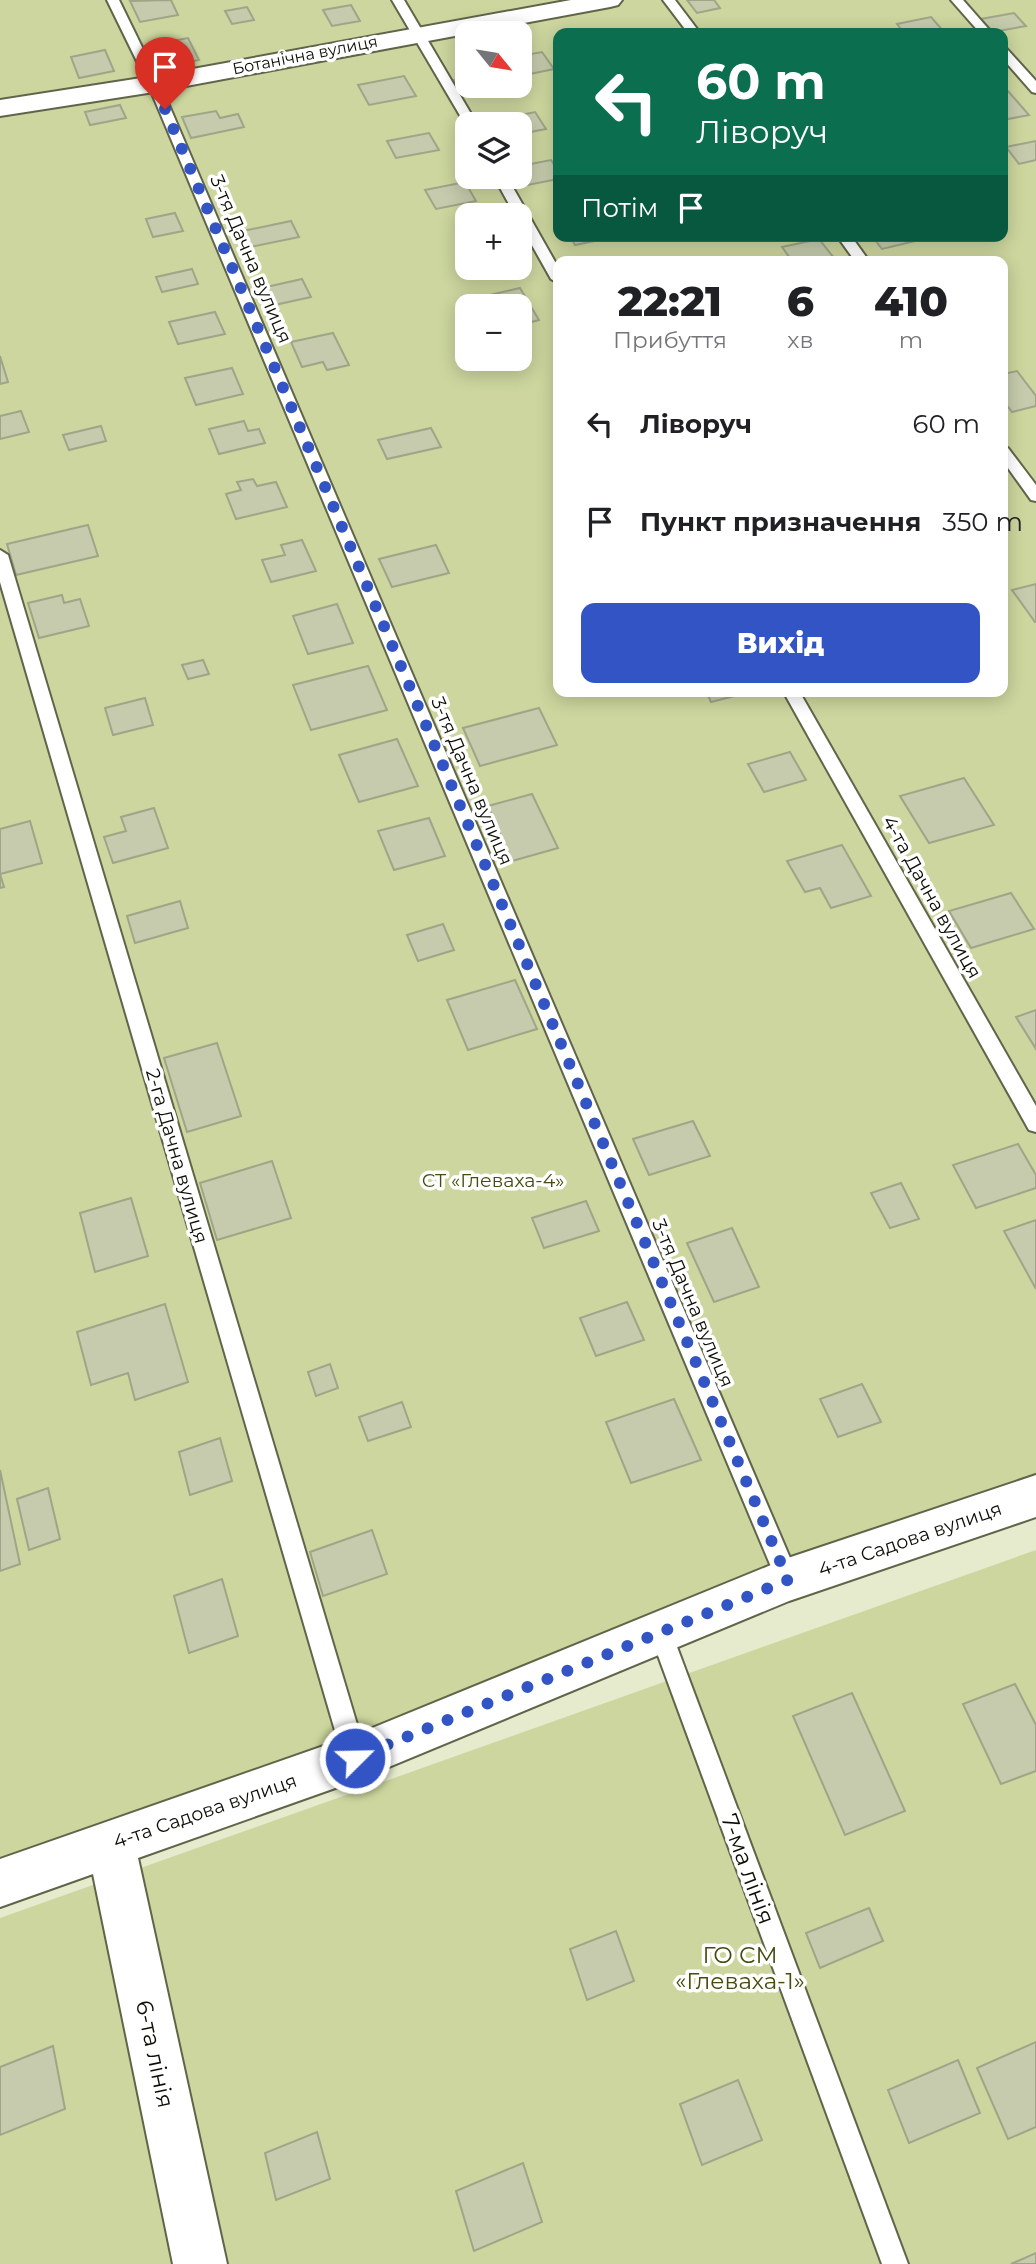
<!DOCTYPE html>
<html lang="uk">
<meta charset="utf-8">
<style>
:root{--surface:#fff;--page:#f6f6f6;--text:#202124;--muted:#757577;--accent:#3254c5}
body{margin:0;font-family:Montserrat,sans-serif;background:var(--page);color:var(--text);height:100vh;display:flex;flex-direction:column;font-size:26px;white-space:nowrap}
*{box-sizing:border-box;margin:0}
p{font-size:23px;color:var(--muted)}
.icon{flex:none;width:38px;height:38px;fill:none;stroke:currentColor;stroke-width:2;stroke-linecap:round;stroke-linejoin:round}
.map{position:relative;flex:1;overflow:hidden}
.sheet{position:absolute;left:553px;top:256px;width:455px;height:441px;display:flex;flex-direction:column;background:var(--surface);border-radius:14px;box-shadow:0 4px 18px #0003}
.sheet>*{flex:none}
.hud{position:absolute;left:553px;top:28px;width:455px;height:214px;border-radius:14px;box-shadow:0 4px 18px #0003;background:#0b6e4f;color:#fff;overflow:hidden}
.needle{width:46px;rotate:120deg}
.controls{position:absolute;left:455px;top:21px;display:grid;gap:14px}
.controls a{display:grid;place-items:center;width:77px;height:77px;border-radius:14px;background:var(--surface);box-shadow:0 4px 18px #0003;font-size:35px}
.pin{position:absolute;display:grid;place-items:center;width:60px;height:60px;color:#fff;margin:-72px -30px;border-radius:50% 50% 50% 0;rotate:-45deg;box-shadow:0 0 7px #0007}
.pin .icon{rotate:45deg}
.me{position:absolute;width:77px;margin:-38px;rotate:67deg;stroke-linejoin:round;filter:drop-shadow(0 0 5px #0008)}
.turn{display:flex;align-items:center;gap:24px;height:147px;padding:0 28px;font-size:32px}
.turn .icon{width:91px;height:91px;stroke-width:2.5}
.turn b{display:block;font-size:49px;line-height:60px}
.then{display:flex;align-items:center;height:66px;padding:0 28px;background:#0003;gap:14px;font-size:26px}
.eta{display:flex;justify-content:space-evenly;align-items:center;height:119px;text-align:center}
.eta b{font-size:42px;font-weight:800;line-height:49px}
.cta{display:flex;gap:14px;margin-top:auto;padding:14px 28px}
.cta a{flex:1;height:80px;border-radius:14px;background:var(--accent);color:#fff;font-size:28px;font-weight:800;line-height:80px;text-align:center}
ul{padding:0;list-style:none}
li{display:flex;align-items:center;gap:21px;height:98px;padding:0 28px}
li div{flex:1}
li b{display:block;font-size:26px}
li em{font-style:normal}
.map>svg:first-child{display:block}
</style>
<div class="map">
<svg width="1036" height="2264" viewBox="0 0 1036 2264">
<rect width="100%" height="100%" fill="#e5ebcc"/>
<g fill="#ccd69e" fill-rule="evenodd">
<path d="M0,0h1036v1514l-1036,359zM467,33h53v53h-53zM558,33h445v203h-445zM467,124h53v53h-53zM467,215h53v53h-53zM558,261h445v430h-445zM467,306h53v53h-53z"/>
<polygon points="1036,1550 1036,2264 0,2264 0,1918"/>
</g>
<g fill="#c5cbac" stroke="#9fa587" stroke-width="2">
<polygon points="171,0 178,15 140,22 130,1"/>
<polygon points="687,0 714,0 720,8 697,13"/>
<polygon points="351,5 360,21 332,26 323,10"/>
<polygon points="247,7 254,20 232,24 225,11"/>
<polygon points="1014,13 1026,26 993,32 981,19"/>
<polygon points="931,17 945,33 904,33 897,24"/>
<polygon points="188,38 199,60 156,68 145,46"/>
<polygon points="105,50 114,71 79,78 71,57"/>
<polygon points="542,52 554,69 520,76 520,56"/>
<polygon points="404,76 416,96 369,105 358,85"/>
<polygon points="467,78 467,86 485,86 460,91 454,80"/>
<polygon points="1008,91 1029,115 1003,120 1003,92"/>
<polygon points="120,105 126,118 90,125 85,112"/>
<polygon points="216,111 220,118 238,114 244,127 191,138 182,117"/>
<polygon points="535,112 546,129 520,134 520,124 488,124 487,122"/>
<polygon points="429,133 439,150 396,158 387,141"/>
<polygon points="1036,141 1036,160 1019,164 1006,147"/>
<polygon points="551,160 558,171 558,179 528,185 520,173 520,166"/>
<polygon points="465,182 476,201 436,209 425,190"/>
<polygon points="175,213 183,231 153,237 146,219"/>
<polygon points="291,221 299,237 250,247 243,231"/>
<polygon points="570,236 602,236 604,239 575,245"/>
<polygon points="872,236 921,236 924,239 882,249"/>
<polygon points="819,239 834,258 792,261 782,247"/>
<polygon points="192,269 198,284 162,292 156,277"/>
<polygon points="302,279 311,297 270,306 262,288"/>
<polygon points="520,288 539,320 520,325 520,306 496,306 490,295"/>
<polygon points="215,312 225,334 178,344 169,322"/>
<polygon points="333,333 349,365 327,370 323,362 302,367 291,342"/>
<polygon points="0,356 8,382 0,384"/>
<polygon points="232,368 243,394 196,405 185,378"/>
<polygon points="1017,371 1036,396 1036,406 1012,412 1003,400 1003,374"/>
<polygon points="21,411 29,432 0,439 0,416"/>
<polygon points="244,421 248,431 259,429 265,443 219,454 209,429"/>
<polygon points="101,426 106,441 69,450 63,435"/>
<polygon points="431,428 441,447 387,459 378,440"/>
<polygon points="253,479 257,486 276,482 287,507 236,519 226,494 241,490 237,482"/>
<polygon points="88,525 98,556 16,575 7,544"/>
<polygon points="302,540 316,571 271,582 262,560 285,555 281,545"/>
<polygon points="436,545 449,573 392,587 379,559"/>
<polygon points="1036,584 1036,622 1035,622 1012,590"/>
<polygon points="62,595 64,603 80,599 89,626 39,638 28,603"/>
<polygon points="337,604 353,643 308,654 293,616"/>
<polygon points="203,660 209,674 188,679 182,665"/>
<polygon points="368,666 387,710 311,730 293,685"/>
<polygon points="706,691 750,691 750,692 711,702"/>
<polygon points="145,698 153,725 113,735 105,708"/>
<polygon points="539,708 557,745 480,766 463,728"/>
<polygon points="397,739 418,786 359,802 339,755"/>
<polygon points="790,752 806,780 764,792 748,764"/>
<polygon points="964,778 994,825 929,843 900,796"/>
<polygon points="532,794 558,848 512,861 488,806"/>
<polygon points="154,808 168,848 113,863 104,837 126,831 121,817"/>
<polygon points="429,818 445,856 394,870 378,831"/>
<polygon points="30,821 42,863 0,874 4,887 0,888 0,829"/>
<polygon points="842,845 871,896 831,908 820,888 805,892 787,861"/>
<polygon points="1011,893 1034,929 971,948 949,911"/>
<polygon points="180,901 188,928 135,943 127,916"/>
<polygon points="443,924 454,950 418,961 407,935"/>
<polygon points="515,980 537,1029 468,1050 447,1000"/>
<polygon points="1036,1010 1036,1049 1016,1017"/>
<polygon points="217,1043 241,1116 187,1132 164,1058"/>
<polygon points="693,1121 710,1156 649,1175 633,1139"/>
<polygon points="1018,1144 1036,1175 1036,1188 976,1208 953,1165"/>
<polygon points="272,1161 291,1218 217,1240 200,1183"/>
<polygon points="901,1183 919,1219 890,1228 871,1193"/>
<polygon points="131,1198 148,1256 95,1272 80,1213"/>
<polygon points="586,1201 599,1231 544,1248 532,1218"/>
<polygon points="1036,1220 1036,1289 1004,1231"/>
<polygon points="732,1228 759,1287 714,1302 687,1243"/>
<polygon points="627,1302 644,1340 596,1356 580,1318"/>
<polygon points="165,1304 188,1382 135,1400 128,1373 91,1385 77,1332"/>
<polygon points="330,1364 338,1388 316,1396 308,1372"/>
<polygon points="862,1384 881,1422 838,1437 820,1399"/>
<polygon points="674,1399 701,1460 631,1483 606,1422"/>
<polygon points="402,1402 411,1427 368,1441 359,1417"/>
<polygon points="220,1438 232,1481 190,1495 179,1452"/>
<polygon points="0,1470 20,1564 0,1571"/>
<polygon points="48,1488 60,1539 29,1550 17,1499"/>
<polygon points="372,1530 387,1574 323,1596 310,1552"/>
<polygon points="222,1579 238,1636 189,1653 174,1596"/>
<polygon points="1015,1684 1036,1725 1036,1771 1001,1784 963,1704"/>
<polygon points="852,1693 905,1811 845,1835 793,1716"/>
<polygon points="869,1908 883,1941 820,1968 806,1933"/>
<polygon points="616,1931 634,1981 587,2000 570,1949"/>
<polygon points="1036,2042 1036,2127 1008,2139 977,2068"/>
<polygon points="53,2046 65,2109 0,2135 0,2067"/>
<polygon points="958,2060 980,2113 909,2143 888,2090"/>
<polygon points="738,2080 762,2140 702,2165 680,2104"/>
<polygon points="317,2132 330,2179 276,2200 265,2153"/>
<polygon points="523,2163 542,2222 474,2251 456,2191"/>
<polygon points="1036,2253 1036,2264 1011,2264"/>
</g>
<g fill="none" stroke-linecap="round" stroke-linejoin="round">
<g stroke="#60654a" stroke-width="4">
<g id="service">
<polygon points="107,0 119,0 160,84 796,1572 799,1580 796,1588 788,1591 780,1588 148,84"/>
<polygon points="392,0 404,0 477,124 467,124 467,127 465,124"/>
<polygon points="663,0 675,0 700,33 688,33"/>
<polygon points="951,0 963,0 992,33 980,33"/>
<polygon points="1003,48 1007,49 1036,81 1036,93 1032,92 1003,59"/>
<polygon points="494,177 507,177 558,267 558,283 551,279 520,224 520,215 515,215"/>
<polygon points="837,236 851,236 869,261 855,261"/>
<polygon points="1003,446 1008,448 1036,485 1036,501 1031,500 1003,461"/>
<polygon points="0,550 8,555 367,1758 363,1766 355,1770 347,1766 343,1758 0,582"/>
<polygon points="783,691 799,691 1036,1106 1036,1132 1029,1130"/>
<polygon points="660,1620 668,1623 671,1631 908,2264 882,2264 649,1631 652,1623"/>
</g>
</g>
<g stroke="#60654a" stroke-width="4">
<g id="minor">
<polygon points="571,0 622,0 618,5 610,7 154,92 0,116 0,100 154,76"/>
<polygon points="1036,1475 1036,1517 789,1601 355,1781 138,1858 227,2264 173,2264 93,1874 0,1907 0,1859 355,1735 788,1558"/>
</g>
</g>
<use href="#service" fill="#fff" fill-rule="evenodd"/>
<use href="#minor" fill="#fff" fill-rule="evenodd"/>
</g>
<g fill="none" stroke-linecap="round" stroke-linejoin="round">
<polyline stroke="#3254c5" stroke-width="12" stroke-dasharray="0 21.6" points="165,109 788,1580 355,1758"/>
</g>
<g text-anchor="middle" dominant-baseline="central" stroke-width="7" stroke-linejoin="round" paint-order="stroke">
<g font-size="16" fill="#0c0e05" stroke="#fff">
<text transform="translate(305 55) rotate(-11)">Ботанічна вулиця</text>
</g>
<g font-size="19" fill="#0c0e05" stroke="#fff">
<text transform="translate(251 259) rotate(67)">3-тя Дачна вулиця</text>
<text transform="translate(472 781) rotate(67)">3-тя Дачна вулиця</text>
<text transform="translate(932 897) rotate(61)">4-та Дачна вулиця</text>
<text transform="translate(177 1156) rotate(74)">2-га Дачна вулиця</text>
<text transform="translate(693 1303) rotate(67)">3-тя Дачна вулиця</text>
<text transform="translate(910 1539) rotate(-19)">4-та Садова вулиця</text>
<text transform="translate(205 1811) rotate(-19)">4-та Садова вулиця</text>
</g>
<g font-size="19" fill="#454d0d" stroke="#fff">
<text x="493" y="1180">СТ «Глеваха-4»</text>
</g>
<g font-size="23" fill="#0c0e05" stroke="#fff">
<text transform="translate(748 1869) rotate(70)">7-ма лінія</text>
<text transform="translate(155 2054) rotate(78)">6-та лінія</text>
</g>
<g font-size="23" fill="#454d0d" stroke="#fff">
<text x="740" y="1955">ГО СМ<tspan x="740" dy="26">«Глеваха-1»</tspan></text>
</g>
</g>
</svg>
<div class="controls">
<a><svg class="needle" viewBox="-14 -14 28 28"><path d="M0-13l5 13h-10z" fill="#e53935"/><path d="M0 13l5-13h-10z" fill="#757577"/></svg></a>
<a><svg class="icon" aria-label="layers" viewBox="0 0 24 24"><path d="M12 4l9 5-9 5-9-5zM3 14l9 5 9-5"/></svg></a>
<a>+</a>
<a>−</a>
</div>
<div class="pin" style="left:165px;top:109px;background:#d93025"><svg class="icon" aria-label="arrive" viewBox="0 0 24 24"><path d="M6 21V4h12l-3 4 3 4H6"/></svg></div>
<svg class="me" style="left:355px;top:1758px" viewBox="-20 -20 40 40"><circle r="17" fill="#3254c5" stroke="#fff" stroke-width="3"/><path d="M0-11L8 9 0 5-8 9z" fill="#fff"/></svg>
<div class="hud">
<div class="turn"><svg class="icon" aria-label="left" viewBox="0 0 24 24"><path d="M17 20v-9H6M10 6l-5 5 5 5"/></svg><div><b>60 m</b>Ліворуч</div></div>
<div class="then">Потім<svg class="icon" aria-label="arrive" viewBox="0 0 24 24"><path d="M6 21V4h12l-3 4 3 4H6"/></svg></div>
</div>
<section class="sheet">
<div class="eta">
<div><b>22:21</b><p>Прибуття</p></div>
<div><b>6</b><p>хв</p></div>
<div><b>410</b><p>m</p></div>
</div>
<ul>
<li><svg class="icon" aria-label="left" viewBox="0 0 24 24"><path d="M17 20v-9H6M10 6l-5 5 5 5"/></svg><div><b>Ліворуч</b></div><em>60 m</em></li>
<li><svg class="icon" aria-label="arrive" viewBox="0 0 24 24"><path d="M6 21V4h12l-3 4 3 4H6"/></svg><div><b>Пункт призначення</b></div><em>350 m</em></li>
</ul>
<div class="cta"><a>Вихід</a></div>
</section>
</div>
